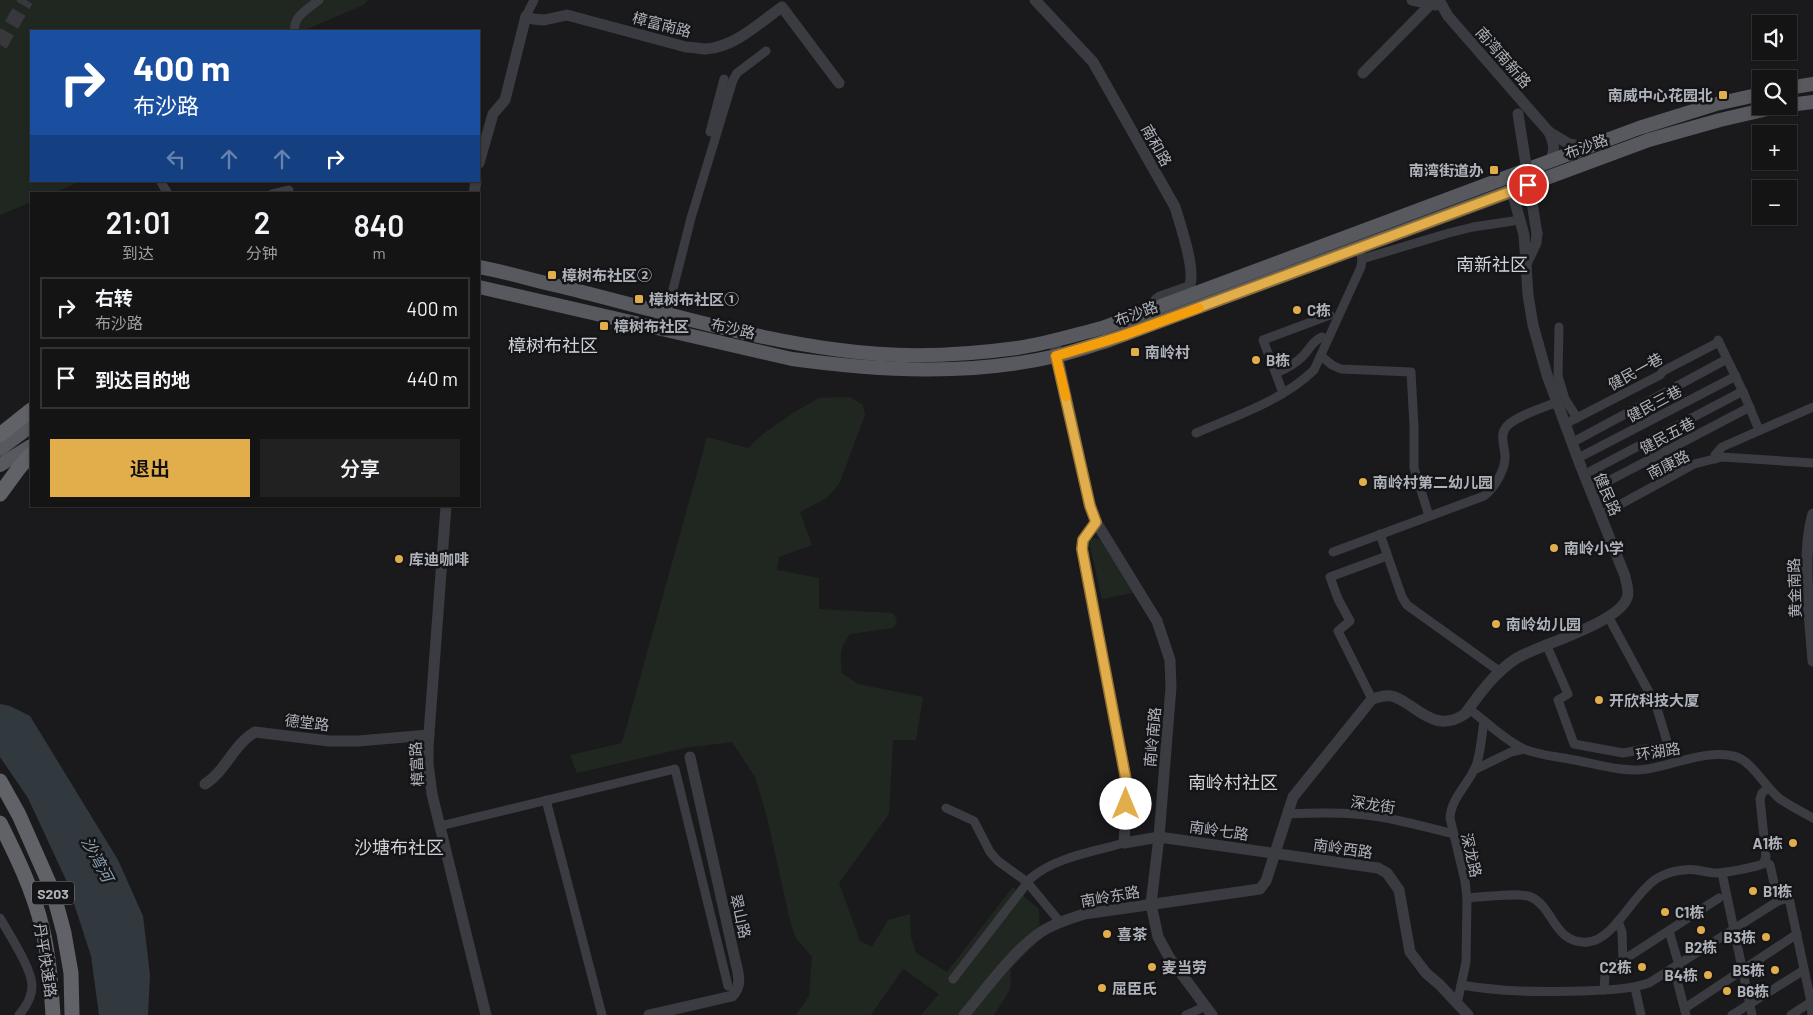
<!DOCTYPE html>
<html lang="zh">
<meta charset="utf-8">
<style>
:root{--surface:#141415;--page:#212122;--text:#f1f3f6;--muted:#9d9ea0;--line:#333334;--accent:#e2ae4c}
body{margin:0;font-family:Barlow,"Noto Sans SC",sans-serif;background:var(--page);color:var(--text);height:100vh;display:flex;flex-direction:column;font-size:19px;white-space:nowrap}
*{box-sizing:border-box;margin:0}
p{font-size:16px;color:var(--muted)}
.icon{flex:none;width:28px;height:28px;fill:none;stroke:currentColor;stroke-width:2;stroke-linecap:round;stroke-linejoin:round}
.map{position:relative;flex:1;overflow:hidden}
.sheet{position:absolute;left:30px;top:192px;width:450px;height:315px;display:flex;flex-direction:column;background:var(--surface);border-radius:0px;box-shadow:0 1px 4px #0004,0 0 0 1px var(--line)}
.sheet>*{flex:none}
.guide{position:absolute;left:30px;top:30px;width:450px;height:152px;border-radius:0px;box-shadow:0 1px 4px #0004,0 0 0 1px var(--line);background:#1a4fa0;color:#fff;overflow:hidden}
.controls{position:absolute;left:1752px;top:15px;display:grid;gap:10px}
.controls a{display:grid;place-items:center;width:45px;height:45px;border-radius:0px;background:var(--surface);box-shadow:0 1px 4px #0004,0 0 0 1px var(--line);font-size:25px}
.pin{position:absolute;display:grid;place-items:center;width:42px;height:42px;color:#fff;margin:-21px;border:2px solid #fff;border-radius:50%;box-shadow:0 1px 5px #0007}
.me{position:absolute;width:55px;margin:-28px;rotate:0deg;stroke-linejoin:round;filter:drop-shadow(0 0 4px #0008)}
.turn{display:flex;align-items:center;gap:18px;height:105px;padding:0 20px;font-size:22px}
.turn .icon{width:65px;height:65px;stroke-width:2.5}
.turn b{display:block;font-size:35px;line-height:42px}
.lanes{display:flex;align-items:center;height:48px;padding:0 20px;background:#0003;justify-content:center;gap:25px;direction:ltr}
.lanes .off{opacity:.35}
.eta{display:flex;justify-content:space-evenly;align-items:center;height:85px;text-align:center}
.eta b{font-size:30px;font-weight:600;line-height:35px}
.cta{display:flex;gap:10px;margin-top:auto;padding:10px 20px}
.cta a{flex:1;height:58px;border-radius:0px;background:var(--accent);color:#111;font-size:20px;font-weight:600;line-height:58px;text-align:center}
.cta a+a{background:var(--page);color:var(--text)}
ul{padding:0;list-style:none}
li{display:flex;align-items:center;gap:15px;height:62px;margin:0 10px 8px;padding:0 10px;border:2px solid var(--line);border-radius:0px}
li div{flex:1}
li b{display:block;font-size:19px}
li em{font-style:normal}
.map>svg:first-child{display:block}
</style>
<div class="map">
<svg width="1813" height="1015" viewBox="0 0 1813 1015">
<rect width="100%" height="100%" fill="#1a1a1c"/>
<g fill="#202721">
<polygon points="0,0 368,0 363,5 303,31 31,31 31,181 81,181 51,194 31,194 31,202 0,215"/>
<path d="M850,397l13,8 2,10 -26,69 -12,14 -27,14 12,33 -33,12 -2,13 42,8v31l73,4 3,3 2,6 -4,6 -43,6c-11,14 -10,22 -8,39l16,11 65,13 -7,43h-23l-4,74 -50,69 21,58 12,6 16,-27 22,-6 1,23 5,16 31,19 66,-85 26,22 1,30 -29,29 -1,22 -16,25h-73l18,-21 -36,-25 -32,46h-75l13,-19 3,-39 -16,-19 -5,-13 -24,-108 -12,-40 -23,-35 -47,6 -108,25 -7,-18 52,-12 85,-306 41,11 16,-15 29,-20 26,-15z"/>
<polygon points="1094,538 1100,540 1133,593 1102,599 1089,542"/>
</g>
<polygon fill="#31393f" points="0,704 10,706 30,716 118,860 143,916 150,975 148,1015 99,1015 91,956 67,882 28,798 0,757"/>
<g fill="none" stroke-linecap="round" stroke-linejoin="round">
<polyline stroke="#38383c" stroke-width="15" stroke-dasharray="15 8" stroke-linecap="butt" points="0,45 26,0"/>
<g stroke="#3b3c41" stroke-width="9">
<polyline points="526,16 534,0"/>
<path d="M295,31c-3,-14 14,-23 24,-31"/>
<polyline points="710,132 724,79"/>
<polyline points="161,182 168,194"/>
<polyline points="272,194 289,190"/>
<polyline points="1362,259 1449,233 1473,227 1520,220"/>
<polyline points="667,313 691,218 733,80 737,73 766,51"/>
<polyline points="1559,327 1558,376 1565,399 1577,418"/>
<polyline points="1718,340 1744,394 1759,430"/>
<polyline points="1321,356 1332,365 1341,369 1411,372 1414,426 1414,468 1429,516"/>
<path d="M1276,373c10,-4 19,-9 27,-17 7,-7 9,-15 19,-19"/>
<polyline points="1283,393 1263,340 1330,315"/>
<polyline points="1565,424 1660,375 1663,371 1719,342"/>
<path d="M1196,433c40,-17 86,-32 118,-63l47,-103 1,-8 -3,-11"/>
<polyline points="1577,440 1727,359"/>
<polyline points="1584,455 1736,376"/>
<polyline points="1715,459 1715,455 1722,447 1813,407"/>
<polyline points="1591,471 1743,391"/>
<polyline points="1597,487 1750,407"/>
<polyline points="1601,515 1694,464 1722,457 1813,463"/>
<polyline points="1380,534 1402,597 1407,605 1499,671"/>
<path d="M1333,552l151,-56c10,-8 20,-24 21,-37 1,-11 -7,-24 2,-33 11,-11 36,-18 50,-24"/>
<polyline points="1546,644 1568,694 1558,700 1574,744 1623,753 1668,745 1656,705 1609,618"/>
<polyline points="1372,699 1338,631 1350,621 1338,599 1330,577 1387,556"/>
<path d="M1469,709c18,13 35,31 55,40 14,6 30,7 45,10 24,4 53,14 78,10 27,-4 63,-21 90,-12 16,6 29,31 43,42 10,7 22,13 33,19"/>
<polyline points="1474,770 1511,752 1524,749"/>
<polyline points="546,800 602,1015"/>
<polyline points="946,808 974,821 990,852 998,861 1027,882 1060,922"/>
<path d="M1287,814c22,-1 45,-2 67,0 33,2 67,12 100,20"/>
<polyline points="440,826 675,769 728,986"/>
<polyline points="1765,861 1770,865 1778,901"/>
<polyline points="1722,873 1752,1015"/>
<path d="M1467,898c15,-1 52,-6 64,-1 23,10 23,48 57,45 26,-2 45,-48 68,-63 11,-7 28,-11 41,-9 6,1 12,3 19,3 13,0 28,-4 41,-7l6,-2 3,-7 -6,-58 2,-6 6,-5"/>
<path d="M0,918c9,16 32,51 32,68 0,11 -6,21 -13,29"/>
<polyline points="1618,921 1622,932 1623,961"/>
<polyline points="1669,931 1679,965"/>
<polyline points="1674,968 1686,1015"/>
<path d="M953,979l78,-101c25,-21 62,-26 93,-35"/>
<path d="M1461,985c42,7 77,7 119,6 24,-1 47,-1 69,-8l129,-82 11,-3 21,99 2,18"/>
<polyline points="1635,988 1641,1015"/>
<polyline points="1604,990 1605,974 1611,968 1719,898"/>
<path d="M1457,1004l9,-42 1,-64 -2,-17 -15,-63c1,-21 21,-36 27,-55 4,-14 5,-29 7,-42"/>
<polyline points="1685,1008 1797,934"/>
<polyline points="1186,1015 1206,1006"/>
<polyline points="1732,1015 1804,970"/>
<polyline points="1791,1015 1811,1002"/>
</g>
<g stroke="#3b3c41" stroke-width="11">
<path d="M1035,0l58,62 82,145c5,17 22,65 14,80l-29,10 -4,3 1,8"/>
<polyline points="1412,0 1436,5"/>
<polyline points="1439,0 1448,16 1549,132 1569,144 1586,147"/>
<polyline points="1363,73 1431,4"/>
<path d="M1549,162c7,-10 5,-19 0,-30"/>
<path d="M479,163l14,-49 12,-14 21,-84 7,3 11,1 23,-5 119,32c7,0 14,2 20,2 29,-2 53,-26 76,-42l57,76"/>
<polyline points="1512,191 1524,235 1526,264"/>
<polyline points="474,194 476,181"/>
<polyline points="1054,340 1090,506 1096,522 1083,540 1082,549 1127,785 1124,843 1159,837 1378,868 1387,873 1399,890 1410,952 1426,973 1440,985 1468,1015"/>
<polyline points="446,506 428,747 428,764 432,794 486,1015"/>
<path d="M1813,514c-12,40 -3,104 0,147"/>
<polyline points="1096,522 1157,621 1170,660 1171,687 1159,837 1151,904 1158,937 1169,957 1212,1015"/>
<path d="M205,784c21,-13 28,-39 50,-52l74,9h29l71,-6"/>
<path d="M649,1015l83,-19c12,-12 5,-26 2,-41l-44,-198"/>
<path d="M964,1015c22,-26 49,-64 77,-83 13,-9 28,-13 43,-18l176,-25 6,-8 27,-84 79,-98c7,-2 16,-5 23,-2 24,10 40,37 70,17 15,-21 30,-42 52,-56 25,-14 101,-35 110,-60 3,-7 -1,-15 -2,-22l-44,-109 -34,-92 -14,-50 -5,-30 -2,-31 10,-21 1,-9"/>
</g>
<g stroke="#58595f" stroke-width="14">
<polyline points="1789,88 1813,84"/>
<polyline points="1789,105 1813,102"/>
<path d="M479,267c28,5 56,14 84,20 92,23 184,51 277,63 58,8 119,6 177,-2 29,-4 57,-13 85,-20l537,-200 77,-24 45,-10"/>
<path d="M479,287l313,72c88,12 177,17 264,-3 17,-4 34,-10 51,-15l542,-201 71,-20 60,-14"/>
<polyline points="0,449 31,426"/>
<polyline points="0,465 31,446"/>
</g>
<g stroke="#606268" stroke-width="15">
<polyline points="0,435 31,410"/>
<polyline points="0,494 19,468 31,454"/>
<polyline points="0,781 19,815 53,892 64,933 71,973 72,1015"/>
<path d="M0,823c17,34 33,67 42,104 7,28 9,59 11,88"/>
</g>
<polyline stroke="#3b3c41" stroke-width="11" points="1518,114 1537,234"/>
</g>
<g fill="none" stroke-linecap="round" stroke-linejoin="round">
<g stroke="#937131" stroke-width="12">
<polyline id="route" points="1126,804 1127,785 1082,549 1083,540 1096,522 1090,506 1056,356 1125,335 1528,185"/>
</g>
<use href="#route" stroke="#e2ae4c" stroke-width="9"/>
<polyline stroke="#f59e0b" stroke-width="9" points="1066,397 1056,356 1107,341 1199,308"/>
</g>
<g fill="#e2ae4c" stroke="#151517" stroke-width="2">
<rect x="1718" y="90" width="10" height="10" rx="2.5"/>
<rect x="1489" y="165" width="10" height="10" rx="2.5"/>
<rect x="547" y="270" width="10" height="10" rx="2.5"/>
<rect x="634" y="294" width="10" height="10" rx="2.5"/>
<circle cx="1297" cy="310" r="5"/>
<rect x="599" y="321" width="10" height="10" rx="2.5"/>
<rect x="1130" y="347" width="10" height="10" rx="2.5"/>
<circle cx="1256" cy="360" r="5"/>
<circle cx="1363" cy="482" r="5"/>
<circle cx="1554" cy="548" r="5"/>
<circle cx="399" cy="559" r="5"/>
<circle cx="1496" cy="624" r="5"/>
<circle cx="1599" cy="700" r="5"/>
<circle cx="1793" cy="843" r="5"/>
<circle cx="1753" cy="891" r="5"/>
<circle cx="1665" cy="912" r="5"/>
<circle cx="1701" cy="930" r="5"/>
<circle cx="1107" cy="934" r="5"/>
<circle cx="1766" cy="937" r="5"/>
<circle cx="1152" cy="967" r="5"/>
<circle cx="1642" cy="967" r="5"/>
<circle cx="1775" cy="970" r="5"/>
<circle cx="1708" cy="975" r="5"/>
<circle cx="1102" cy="988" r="5"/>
<circle cx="1727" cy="991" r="5"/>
</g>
<g text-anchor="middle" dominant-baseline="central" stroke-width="5" stroke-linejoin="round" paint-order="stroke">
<rect fill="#151517" stroke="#808389" stroke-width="1" x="32" y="881.5" width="42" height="23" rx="4"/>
<g font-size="14" font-weight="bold" fill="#aeb2ba">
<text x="53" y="893">S203</text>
</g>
<g font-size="15" fill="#aeb2ba" stroke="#151517">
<text transform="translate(662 24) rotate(14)">樟富南路</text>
<text transform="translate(1504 57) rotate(49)">南湾南新路</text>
<text transform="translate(1157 145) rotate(61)">南和路</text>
<text transform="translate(1586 146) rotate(-20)">布沙路</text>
<text transform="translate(1136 313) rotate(-20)">布沙路</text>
<text transform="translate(733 328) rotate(13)">布沙路</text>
<text transform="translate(1635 371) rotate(-29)">健民一巷</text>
<text transform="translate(1654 403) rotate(-28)">健民三巷</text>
<text transform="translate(1667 435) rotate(-28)">健民五巷</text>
<text transform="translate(1668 464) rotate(-27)">南康路</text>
<text transform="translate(1608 494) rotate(67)">健民路</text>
<text transform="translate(1794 588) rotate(-92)">黄金南路</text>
<text transform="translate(307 722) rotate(7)">德堂路</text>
<text transform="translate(1152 737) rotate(-85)">南岭南路</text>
<text transform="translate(1658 751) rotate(-9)">环湖路</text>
<text transform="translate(416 764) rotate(-93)">樟富路</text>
<text transform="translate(1373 804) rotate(8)">深龙街</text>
<text transform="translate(1219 830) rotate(8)">南岭七路</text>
<text transform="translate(1343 848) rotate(8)">南岭西路</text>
<text transform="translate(1472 855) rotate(77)">深龙路</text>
<text transform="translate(1110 896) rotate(-10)">南岭东路</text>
<text transform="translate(741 916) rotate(77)">翠山路</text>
<text transform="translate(46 960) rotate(81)">丹平快速路</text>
</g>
<g font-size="15" font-weight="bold" fill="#aeb2ba" stroke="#151517" text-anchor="start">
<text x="1713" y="95" text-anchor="end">南威中心花园北</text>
<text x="1484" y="170" text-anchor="end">南湾街道办</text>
<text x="562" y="275">樟树布社区②</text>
<text x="649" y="299">樟树布社区①</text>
<text x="1307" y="310">C栋</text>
<text x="614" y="326">樟树布社区</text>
<text x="1145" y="352">南岭村</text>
<text x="1266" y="360">B栋</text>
<text x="1373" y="482">南岭村第二幼儿园</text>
<text x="1564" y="548">南岭小学</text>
<text x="409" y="559">库迪咖啡</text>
<text x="1506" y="624">南岭幼儿园</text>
<text x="1609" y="700">开欣科技大厦</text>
<text x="1783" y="843" text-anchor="end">A1栋</text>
<text x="1763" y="891">B1栋</text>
<text x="1675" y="912">C1栋</text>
<text x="1117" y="934">喜茶</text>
<text x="1756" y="937" text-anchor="end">B3栋</text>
<text x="1701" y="947" text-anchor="middle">B2栋</text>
<text x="1162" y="967">麦当劳</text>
<text x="1632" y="967" text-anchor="end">C2栋</text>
<text x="1765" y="970" text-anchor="end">B5栋</text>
<text x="1698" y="975" text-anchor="end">B4栋</text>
<text x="1112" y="988">屈臣氏</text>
<text x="1737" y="991">B6栋</text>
</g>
<g font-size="16" font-style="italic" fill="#889fb2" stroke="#151517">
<text transform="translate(98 859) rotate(62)">沙湾河</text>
</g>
<g font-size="18" fill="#ced1d7" stroke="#151517">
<text x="1492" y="264">南新社区</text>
<text x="553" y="345">樟树布社区</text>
<text x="1233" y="782">南岭村社区</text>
<text x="399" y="847">沙塘布社区</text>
</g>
</g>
</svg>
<div class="controls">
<a><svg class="icon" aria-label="sound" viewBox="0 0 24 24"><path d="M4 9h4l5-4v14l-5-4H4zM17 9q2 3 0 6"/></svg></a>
<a><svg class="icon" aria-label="search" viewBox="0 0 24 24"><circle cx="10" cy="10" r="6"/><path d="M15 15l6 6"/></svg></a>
<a>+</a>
<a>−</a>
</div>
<div class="pin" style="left:1528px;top:185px;background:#d93025"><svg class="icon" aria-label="arrive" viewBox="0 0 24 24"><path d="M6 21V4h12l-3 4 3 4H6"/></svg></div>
<svg class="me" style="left:1126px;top:804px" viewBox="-20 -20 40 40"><circle r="19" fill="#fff"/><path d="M0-13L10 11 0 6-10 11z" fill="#e2ae4c"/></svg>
<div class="guide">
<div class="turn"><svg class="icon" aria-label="right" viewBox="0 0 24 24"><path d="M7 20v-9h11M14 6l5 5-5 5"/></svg><div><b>400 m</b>布沙路</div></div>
<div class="lanes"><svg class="icon off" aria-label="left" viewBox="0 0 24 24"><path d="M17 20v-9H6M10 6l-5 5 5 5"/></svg><svg class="icon off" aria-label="ahead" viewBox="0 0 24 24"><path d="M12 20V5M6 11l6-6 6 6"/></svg><svg class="icon off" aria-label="ahead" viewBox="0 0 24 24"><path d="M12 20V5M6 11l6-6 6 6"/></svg><svg class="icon" aria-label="right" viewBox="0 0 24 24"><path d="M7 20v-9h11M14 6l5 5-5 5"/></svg></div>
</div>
<section class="sheet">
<div class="eta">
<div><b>21:01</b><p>到达</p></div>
<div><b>2</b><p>分钟</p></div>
<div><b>840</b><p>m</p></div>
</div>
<ul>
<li><svg class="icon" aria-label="right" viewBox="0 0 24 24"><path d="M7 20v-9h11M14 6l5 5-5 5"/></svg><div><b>右转</b><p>布沙路</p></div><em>400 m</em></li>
<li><svg class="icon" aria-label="arrive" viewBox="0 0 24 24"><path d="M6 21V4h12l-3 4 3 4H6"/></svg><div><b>到达目的地</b></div><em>440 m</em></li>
</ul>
<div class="cta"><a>退出</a><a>分享</a></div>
</section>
</div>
